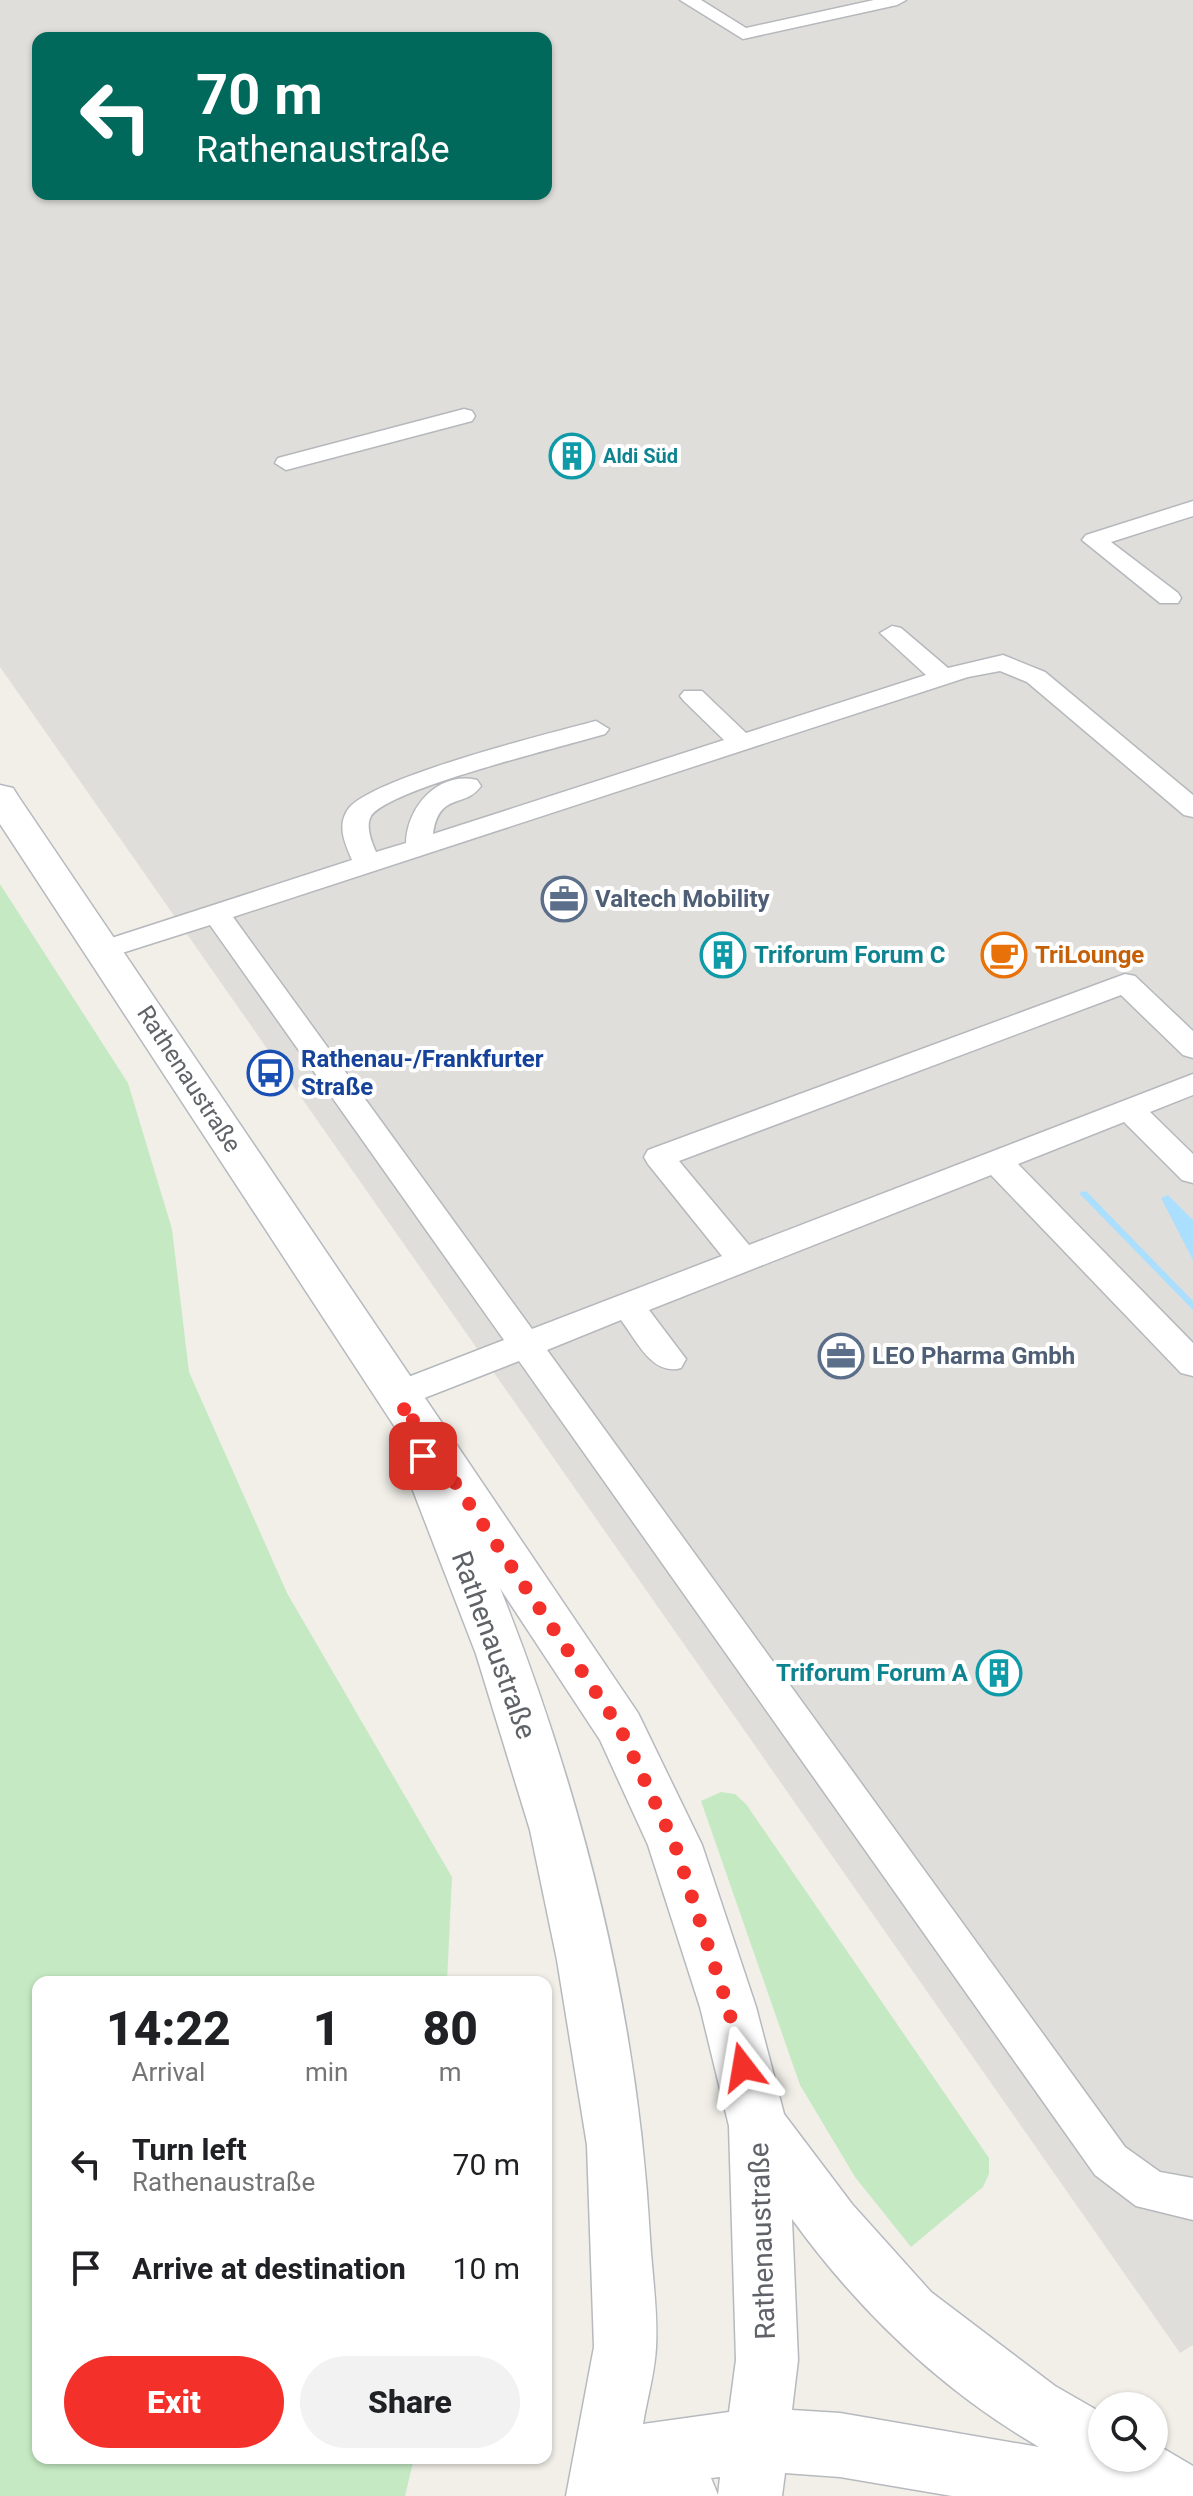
<!DOCTYPE html>
<meta charset="utf-8">
<style>
:root{--surface:#fff;--page:#f2f2f2;--text:#202124;--muted:#757577;--accent:#f4302b}
body{margin:0;font-family:Roboto,sans-serif;background:var(--page);color:var(--text);height:100vh;display:flex;flex-direction:column;font-size:30px;white-space:nowrap}
*{box-sizing:border-box;margin:0}
p{font-size:26px;color:var(--muted)}
.icon{flex:none;width:44px;height:44px;fill:none;stroke:currentColor;stroke-width:2;stroke-linecap:round;stroke-linejoin:round}
.map{position:relative;flex:1;overflow:hidden}
.drawer{position:absolute;left:32px;top:1976px;width:520px;height:488px;display:flex;flex-direction:column;background:var(--surface);border-radius:16px;box-shadow:0 2px 6px #0004}
.drawer>*{flex:none}
.guide{position:absolute;left:32px;top:32px;width:520px;height:168px;border-radius:16px;box-shadow:0 2px 6px #0004;background:#00695c;color:#fff;overflow:hidden}
.fabs{position:absolute;left:1088px;top:2392px;display:grid;gap:16px}
.fabs a{display:grid;place-items:center;width:80px;height:80px;border-radius:50%;background:var(--surface);box-shadow:0 2px 6px #0004;font-size:40px}
.pin{position:absolute;display:grid;place-items:center;width:68px;height:68px;color:#fff;margin:-34px;border-radius:16px;box-shadow:0 4px 12px #0006}
.me{position:absolute;width:88px;margin:-44px;rotate:346deg;stroke-linejoin:round;filter:drop-shadow(0 0 6px #0008)}
.turn{display:flex;align-items:center;gap:28px;height:168px;padding:0 32px;font-size:36px}
.turn .icon{width:104px;height:104px;stroke-width:2.5}
.turn b{display:block;font-size:56px;line-height:68px}
.eta{display:flex;justify-content:space-evenly;align-items:center;height:136px;text-align:center}
.eta b{font-size:48px;font-weight:800;line-height:56px}
.primary-button{display:flex;gap:16px;margin-top:auto;padding:16px 32px}
.primary-button a{flex:1;height:92px;border-radius:48px;background:var(--accent);color:#fff;font-size:32px;font-weight:800;line-height:92px;text-align:center}
.primary-button a+a{background:var(--page);color:var(--text)}
ul{padding:0;list-style:none}
li{display:flex;align-items:center;gap:24px;height:104px;padding:0 32px}
li div{flex:1}
li b{display:block;font-size:30px}
li em{font-style:normal}
.map>svg:first-child{display:block}
</style>
<div class="map">
<svg width="1193" height="2496" viewBox="0 0 1193 2496">
<rect width="100%" height="100%" fill="#f1efe8"/>
<path fill="#e0deda" fill-rule="evenodd" d="M0,0h1193v2345l-13,8 -1180,-1686zM38,38h508v156h-508z"/>
<g fill="#c5eac3">
<polygon points="0,884 128,1083 172,1229 189,1372 287,1593 452,1877 447,1982 38,1982 38,2458 414,2458 405,2496 0,2496"/>
<polygon points="721,1792 735,1794 746,1804 989,2158 989,2174 983,2187 911,2247 855,2177 800,2085 701,1801"/>
</g>
<g fill="#aadfff">
<polygon points="1086,1191 1193,1301 1193,1310 1079,1193"/>
<polygon points="1168,1195 1193,1220 1193,1260 1161,1198"/>
</g>
<g fill="none" stroke-linecap="round" stroke-linejoin="round">
<g stroke="#b5b8bc" stroke-width="3">
<g id="lane">
<polygon points="680,0 701,0 746,28 874,0 906,0 897,5 743,39"/>
<polygon points="464,409 472,411 475,416 472,421 286,470 275,463 278,458"/>
<polygon points="1193,501 1193,516 1111,542 1178,593 1181,598 1178,603 1160,603 1082,540 1086,535"/>
<path d="M892,626l9,2 47,40 55,-13 42,17 148,123v22l-9,-2 -157,-133 -27,-11 -32,6 -735,240 299,412 190,-73 -74,-92 -4,-7 4,-7 477,-176 10,2 58,55v27l-10,-3 -62,-60 -442,166 70,84 444,-171v21l-43,17 43,42v29l-11,-3 -58,-58 -106,42 175,179v33l-12,-3 -190,-198 -342,135 37,49 -5,9c-29,8 -44,-27 -60,-48l-74,30 578,797 35,25 33,6v42l-57,-14 -41,-31 -576,-814 -110,43 -12,4 -12,-4 -5,-9 5,-9 119,-46 -294,-415 -107,34 -10,-3 -4,-6 4,-6 259,-84c-7,-17 -16,-35 -3,-52 26,-31 201,-75 247,-87l13,8 -4,5c-39,12 -215,54 -234,82 -6,10 1,27 5,36l30,-9c1,-36 32,-72 71,-63l4,6c-16,23 -42,5 -48,48l291,-94 -40,-39 -4,-5 4,-5h18l44,42 180,-58 -46,-42z"/>
</g>
</g>
<g stroke="#b6babf" stroke-width="3">
<path id="secondary" d="M0,785l13,3 5,8 620,917 64,132 54,162 28,107 68,90 79,88 124,94 47,27v45h52v-15l39,23v30h-241l-112,-19 -55,-4 -3,23h-216l28,-149 -7,-202 -30,-185 -27,-130 -54,-176 -64,-166 7,-13 6,-2 -425,-649zM500,1588l100,152 48,105 52,162 29,119 7,234 -7,52 -86,12c4,-25 12,-52 13,-77 2,-36 -4,-73 -6,-109 -12,-223 -68,-444 -150,-650zM792,2219c66,91 149,171 247,228l-199,-34 -48,-3 6,-50zM720,2477l-2,18 -7,-17z"/>
</g>
<use href="#lane" fill="#fff" fill-rule="evenodd"/>
<use href="#secondary" fill="#fff" fill-rule="evenodd"/>
</g>
<g fill="none" stroke-linecap="round" stroke-linejoin="round">
<polyline stroke="#f4302b" stroke-width="14" stroke-dasharray="0 25.2" points="423,1456 402,1404 620,1728 675,1845 728,2007 743,2067"/>
</g>
<defs>
<g id="building-ring" transform="scale(2.3)"><circle r="9.5" fill="#fff" stroke="#0f9aa8" stroke-width="1.5"/><path d="M-4-6H4V6H1V3H-1V6H-4ZM-2.5-4.3h1.7v1.8h-1.7ZM.8-4.3h1.7v1.8H.8ZM-2.5-1h1.7V.8h-1.7ZM.8-1h1.7V.8H.8Z" fill="#0f9aa8"/></g>
<g id="office-ring" transform="scale(2.3)"><circle r="9.5" fill="#fff" stroke="#5c6f8a" stroke-width="1.5"/><path d="M-6-3h4V-5.5h4V-3h4V5H-6ZM-1-4.5V-3h2v-1.5ZM-6 0V1H6V0Z" fill="#5c6f8a"/></g>
<g id="cafe-ring" transform="scale(2.3)"><circle r="9.5" fill="#fff" stroke="#e8710a" stroke-width="1.5"/><path d="M-5.5-4.5H6V0H3Q3 3.5 0 3.5H-2.5Q-5.5 3.5-5.5 0ZM3-3.2v2h1.7v-2ZM-6 4.5H4V6H-6Z" fill="#e8710a"/></g>
<g id="bus-ring" transform="scale(2.3)"><circle r="9.5" fill="#fff" stroke="#1a4fb4" stroke-width="1.5"/><path d="M-5-6H5V4H4V6H2V4H-2V6H-4V4H-5ZM-3.5-4V0h7V-4ZM-3.5 1.2v1.5H-2V1.2ZM2 1.2v1.5H3.5V1.2Z" fill="#1a4fb4"/></g>
</defs>
<g fill-rule="evenodd">
<use href="#building-ring" x="572" y="456"/>
<use href="#office-ring" x="564" y="899"/>
<use href="#building-ring" x="723" y="955"/>
<use href="#cafe-ring" x="1004" y="955"/>
<use href="#bus-ring" x="270" y="1073"/>
<use href="#office-ring" x="841" y="1356"/>
<use href="#building-ring" x="999" y="1673"/>
</g>
<g text-anchor="middle" dominant-baseline="central" stroke-width="8" stroke-linejoin="round" paint-order="stroke">
<g font-size="20" font-weight="bold" fill="#0d838f" stroke="#fff" text-anchor="start">
<text x="603" y="456">Aldi Süd</text>
</g>
<g font-size="24" font-weight="bold" fill="#4e5e75" stroke="#fff" text-anchor="start">
<text x="595" y="899">Valtech Mobility</text>
<text x="872" y="1356">LEO Pharma Gmbh</text>
</g>
<g font-size="24" font-weight="bold" fill="#0d838f" stroke="#fff" text-anchor="start">
<text x="754" y="955">Triforum Forum C</text>
<text x="968" y="1673" text-anchor="end">Triforum Forum A</text>
</g>
<g font-size="24" font-weight="bold" fill="#c56008" stroke="#fff" text-anchor="start">
<text x="1035" y="955">TriLounge</text>
</g>
<g font-size="24" font-weight="bold" fill="#164399" stroke="#fff" text-anchor="start">
<text x="301" y="1059">Rathenau-/Frankfurter<tspan x="301" dy="28">Straße</tspan></text>
</g>
<g font-size="24" fill="#5f6368" stroke="#fff">
<text transform="translate(189 1079) rotate(57)">Rathenaustraße</text>
</g>
<g font-size="28" fill="#5f6368" stroke="#fff">
<text transform="translate(494 1645) rotate(70)">Rathenaustraße</text>
<text transform="translate(762 2241) rotate(-92)">Rathenaustraße</text>
</g>
</g>
</svg>
<div class="fabs">
<a><svg class="icon" aria-label="search" viewBox="0 0 24 24"><circle cx="10" cy="10" r="6"/><path d="M15 15l6 6"/></svg></a>
</div>
<div class="pin" style="left:423px;top:1456px;background:#d93025"><svg class="icon" aria-label="arrive" viewBox="0 0 24 24"><path d="M6 21V4h12l-3 4 3 4H6"/></svg></div>
<svg class="me" style="left:743px;top:2067px" viewBox="-20 -20 40 40"><path d="M0-17L14 15 0 8-14 15z" fill="#f4302b" stroke="#fff" stroke-width="4"/></svg>
<div class="guide">
<div class="turn"><svg class="icon" aria-label="left" viewBox="0 0 24 24"><path d="M17 20v-9H6M10 6l-5 5 5 5"/></svg><div><b>70 m</b>Rathenaustraße</div></div>
</div>
<section class="drawer">
<div class="eta">
<div><b>14:22</b><p>Arrival</p></div>
<div><b>1</b><p>min</p></div>
<div><b>80</b><p>m</p></div>
</div>
<ul>
<li><svg class="icon" aria-label="left" viewBox="0 0 24 24"><path d="M17 20v-9H6M10 6l-5 5 5 5"/></svg><div><b>Turn left</b><p>Rathenaustraße</p></div><em>70 m</em></li>
<li><svg class="icon" aria-label="arrive" viewBox="0 0 24 24"><path d="M6 21V4h12l-3 4 3 4H6"/></svg><div><b>Arrive at destination</b></div><em>10 m</em></li>
</ul>
<div class="primary-button"><a>Exit</a><a>Share</a></div>
</section>
</div>
